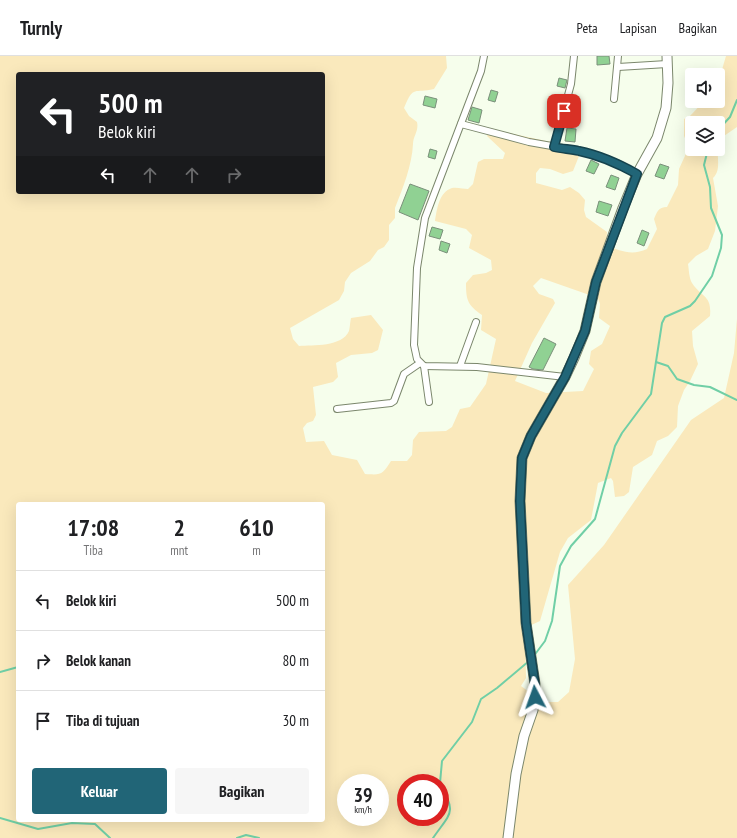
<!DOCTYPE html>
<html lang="id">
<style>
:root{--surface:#fff;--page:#f6f6f6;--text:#202124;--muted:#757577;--line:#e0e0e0;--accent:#216577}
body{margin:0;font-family:"PT Sans Narrow",sans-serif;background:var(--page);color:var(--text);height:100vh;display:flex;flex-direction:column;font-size:15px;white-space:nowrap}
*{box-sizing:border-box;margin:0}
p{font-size:13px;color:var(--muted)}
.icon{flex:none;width:22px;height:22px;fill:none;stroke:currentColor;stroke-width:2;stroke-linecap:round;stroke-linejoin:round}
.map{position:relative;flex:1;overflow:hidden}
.drawer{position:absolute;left:16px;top:446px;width:309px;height:320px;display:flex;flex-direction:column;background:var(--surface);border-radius:4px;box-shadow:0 4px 16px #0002}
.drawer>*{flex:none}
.banner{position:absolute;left:16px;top:16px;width:309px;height:122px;border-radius:4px;box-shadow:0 4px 16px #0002;background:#202124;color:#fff;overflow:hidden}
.controls{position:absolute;left:685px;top:12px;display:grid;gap:8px}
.controls a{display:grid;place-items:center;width:40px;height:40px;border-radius:4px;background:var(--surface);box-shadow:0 4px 16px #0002;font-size:20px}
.speed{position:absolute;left:337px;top:718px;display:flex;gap:8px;font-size:20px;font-weight:700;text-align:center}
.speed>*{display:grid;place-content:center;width:52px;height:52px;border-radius:50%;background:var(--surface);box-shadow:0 4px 16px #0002;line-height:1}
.speed small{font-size:10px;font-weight:400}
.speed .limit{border:6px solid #d22;background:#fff;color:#111}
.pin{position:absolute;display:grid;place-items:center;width:34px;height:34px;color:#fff;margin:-17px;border-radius:8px;box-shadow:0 2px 6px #0006}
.me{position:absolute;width:44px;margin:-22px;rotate:356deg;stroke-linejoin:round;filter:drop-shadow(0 0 3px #0008)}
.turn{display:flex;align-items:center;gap:14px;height:84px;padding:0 16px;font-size:18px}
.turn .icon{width:52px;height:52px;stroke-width:2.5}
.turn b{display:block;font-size:28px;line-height:34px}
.lanes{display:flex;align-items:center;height:38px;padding:0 16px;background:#0003;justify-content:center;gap:20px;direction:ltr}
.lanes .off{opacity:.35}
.eta{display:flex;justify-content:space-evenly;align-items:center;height:68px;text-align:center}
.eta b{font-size:24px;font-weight:800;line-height:28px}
.primary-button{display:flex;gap:8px;margin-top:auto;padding:8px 16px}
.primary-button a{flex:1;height:46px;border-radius:4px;background:var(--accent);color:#fff;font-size:16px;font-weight:800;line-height:46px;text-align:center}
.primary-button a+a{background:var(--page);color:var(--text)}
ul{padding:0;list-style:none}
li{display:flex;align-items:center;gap:12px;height:60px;padding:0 16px;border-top:1px solid var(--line)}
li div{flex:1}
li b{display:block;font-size:15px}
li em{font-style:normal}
header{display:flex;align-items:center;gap:24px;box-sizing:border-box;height:56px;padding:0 20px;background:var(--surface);border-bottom:1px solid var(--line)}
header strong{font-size:19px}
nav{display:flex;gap:22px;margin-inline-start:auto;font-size:14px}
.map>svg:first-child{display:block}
</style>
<header>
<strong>Turnly</strong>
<nav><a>Peta</a><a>Lapisan</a><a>Bagikan</a></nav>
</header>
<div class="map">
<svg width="737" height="782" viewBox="0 0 737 782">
<rect width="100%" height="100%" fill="#f6feec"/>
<path fill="#fae9bc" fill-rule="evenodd" d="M0,0h446l1,12 -13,21c-20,5 -20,-5 -30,19l5,8 8,6c2,9 -4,14 -4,22 -1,21 -10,44 -18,64v10l-6,7v15l-5,7 -6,3 -8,11 -19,12 -6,9 -1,9 -5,9 -49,28 3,11 6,7c14,-1 43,1 50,-15 1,-4 1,-9 2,-13l20,-3 12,15 -5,20 -6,3 -21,2 -15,8 2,14 -5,5 -20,5 3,28 -3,6 -6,2 -4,5 3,14 18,-1 8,14 25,5 8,14c17,1 17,1 26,-13h16l5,-6 1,-15 6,-8 27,-1 6,-4 8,-18 10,-2 16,-23 10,-45 -15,-9 1,-15c-14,-10 -16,-14 -16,-32l7,-8 13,-2 6,-3 -1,-10 -22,-12 3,-13 -6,-6 -31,-8c2,-12 4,-29 17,-33 5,-1 12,1 16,1l5,-5 5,-22 6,-3h19l2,-6 -18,-17 3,-7 79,17 10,10 -6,15 -10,3 -13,-5 -10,-1 -4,5v10l26,7 8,-3 9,6 6,7 -1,10 2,7 21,15 -1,13c14,6 26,11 41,4l10,-20 -3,-10c3,-7 4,-12 13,-12l11,-22 1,-16 10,-22 -5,-11v-17l6,-3 14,-15h14v-18l8,-27h11v71l-16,11 -3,9v-24h-26v26h26c-1,11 3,21 -5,29l5,28 -3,25 -7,18 -12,7 -8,8c1,6 1,14 4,19 10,15 20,12 18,33l-18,15 1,15 5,18 -8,17 -6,9 -6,16 -1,21 -9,9 -11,5 -5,14 -19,12 -4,25 -5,4 -9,1 -2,-16 -2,-3 -13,5 -7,37 -23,18 -8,14 -20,69 -15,7 1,50 -5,8 22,16h15l11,-10 6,-33 -7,-74 36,-40 87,-125 33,-22 10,-45 3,-34v519h-737zM18,18h305v118h-305zM541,222l57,20 2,6 -1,14 11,8 -8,18 -11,7 -2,13 5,5 -11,22 -37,2 -31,-12 17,-38 23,-40 -2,-4 -14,-5 -6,-8zM18,448h305v316h-305zM346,727h34v34h-34zM406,727h34v34h-34z"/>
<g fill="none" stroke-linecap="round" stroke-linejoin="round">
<g stroke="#70cfa6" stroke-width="2">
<polyline points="718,74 730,61 737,44"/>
<polyline points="656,306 668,310 677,323 694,329 710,331 737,344"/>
<polyline points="533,601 545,585 552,565 560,510 571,490 595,463 615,390 622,377 651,338 662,267 665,261 690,250 695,245 712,220 721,192 722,179 711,152 710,131 704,109 708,93"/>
<polyline points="0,616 18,611"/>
<polyline points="440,727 442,705 472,666 481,643 497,632 529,605"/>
<polyline points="0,762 38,773 72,767 95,768 110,782"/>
<polyline points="237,782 246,779 259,782"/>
<path d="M433,782c18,-26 24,-25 7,-54"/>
</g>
</g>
<g fill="#90d193" stroke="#7a907a">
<polygon points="597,0 609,0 610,8 597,9"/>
<polygon points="559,22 567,24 565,32 557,30"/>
<polygon points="491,34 498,36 495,46 488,44"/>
<polygon points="425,40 437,43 435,52 423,49"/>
<polygon points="472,51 482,54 479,67 468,64"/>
<polygon points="567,72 576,73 575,86 565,85"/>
<polygon points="430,93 437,95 435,103 428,101"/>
<polygon points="591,104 599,108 594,118 586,115"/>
<polygon points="660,108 669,111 664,123 655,120"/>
<polygon points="611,119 619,122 615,134 606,131"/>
<polygon points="410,128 429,135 418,164 399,156"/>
<polygon points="599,145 612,149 608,160 596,156"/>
<polygon points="432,171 443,174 440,183 429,180"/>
<polygon points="642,174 649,177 644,190 637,187"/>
<polygon points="441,185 450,188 447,197 439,194"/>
<polygon points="544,282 556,288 543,314 533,313 529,311"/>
</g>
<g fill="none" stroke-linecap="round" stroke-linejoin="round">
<g stroke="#7b876c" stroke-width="8">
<g id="street">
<polyline points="484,0 481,15 425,162 417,212 414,289 417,303 424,310 477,311 565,321"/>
<polyline points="618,11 667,8"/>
<polyline points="614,43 618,0"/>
<polyline points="461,68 529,86 580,95 617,107 637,118"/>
<polyline points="554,91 571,28 574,0"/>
<polyline points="424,310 429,346"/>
<polyline points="460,310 476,266"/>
<polyline points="337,353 391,347 394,345 404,318 420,307"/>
</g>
</g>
<g stroke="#7b876c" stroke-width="11">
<polyline id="secondary" points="508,782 516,718 524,680 533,654 535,641 535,628 526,567 520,445 522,402 531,380 565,321 574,302 585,275 596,226 623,152 637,118 657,82 666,52 668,27 667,0"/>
</g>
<use href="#street" stroke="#fff" stroke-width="6"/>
<use href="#secondary" stroke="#fff" stroke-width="9"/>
</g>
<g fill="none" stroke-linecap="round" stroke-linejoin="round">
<g stroke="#15424d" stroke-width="10">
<path id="route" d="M535,641v-13l-9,-61 -6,-122 2,-43 9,-22 34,-59 20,-46 11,-49 41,-108c-18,-10 -38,-19 -58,-23 -8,-2 -17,-2 -25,-4l10,-36"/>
</g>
<use href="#route" stroke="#216577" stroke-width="7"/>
</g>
</svg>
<div class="controls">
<a><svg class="icon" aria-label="sound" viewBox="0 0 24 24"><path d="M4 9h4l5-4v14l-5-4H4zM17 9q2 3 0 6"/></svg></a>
<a><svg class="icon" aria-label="layers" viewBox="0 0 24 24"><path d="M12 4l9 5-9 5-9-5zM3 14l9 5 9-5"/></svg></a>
</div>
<div class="speed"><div>39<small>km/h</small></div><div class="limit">40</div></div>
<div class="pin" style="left:564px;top:55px;background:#d93025"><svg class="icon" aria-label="arrive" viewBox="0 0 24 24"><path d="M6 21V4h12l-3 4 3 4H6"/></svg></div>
<svg class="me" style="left:535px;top:641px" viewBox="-20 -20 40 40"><path d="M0-17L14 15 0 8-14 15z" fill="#216577" stroke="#fff" stroke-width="4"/></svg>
<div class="banner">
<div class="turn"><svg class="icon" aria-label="left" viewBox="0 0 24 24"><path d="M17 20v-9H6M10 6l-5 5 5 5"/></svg><div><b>500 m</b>Belok kiri</div></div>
<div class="lanes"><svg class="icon" aria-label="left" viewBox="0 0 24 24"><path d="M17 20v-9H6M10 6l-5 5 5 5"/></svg><svg class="icon off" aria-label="ahead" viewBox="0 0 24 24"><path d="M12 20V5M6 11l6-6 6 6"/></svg><svg class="icon off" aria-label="ahead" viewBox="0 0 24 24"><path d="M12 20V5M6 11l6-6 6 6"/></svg><svg class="icon off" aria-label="right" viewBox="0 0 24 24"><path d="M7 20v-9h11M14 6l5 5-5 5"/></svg></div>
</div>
<section class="drawer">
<div class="eta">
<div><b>17:08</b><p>Tiba</p></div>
<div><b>2</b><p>mnt</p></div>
<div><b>610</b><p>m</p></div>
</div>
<ul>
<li><svg class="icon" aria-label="left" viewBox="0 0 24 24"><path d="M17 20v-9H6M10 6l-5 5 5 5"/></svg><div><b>Belok kiri</b></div><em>500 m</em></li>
<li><svg class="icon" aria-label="right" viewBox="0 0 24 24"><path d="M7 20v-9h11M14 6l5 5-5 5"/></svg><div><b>Belok kanan</b></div><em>80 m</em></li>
<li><svg class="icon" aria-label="arrive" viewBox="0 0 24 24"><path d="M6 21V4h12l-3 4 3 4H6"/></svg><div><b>Tiba di tujuan</b></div><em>30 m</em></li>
</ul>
<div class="primary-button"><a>Keluar</a><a>Bagikan</a></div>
</section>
</div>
